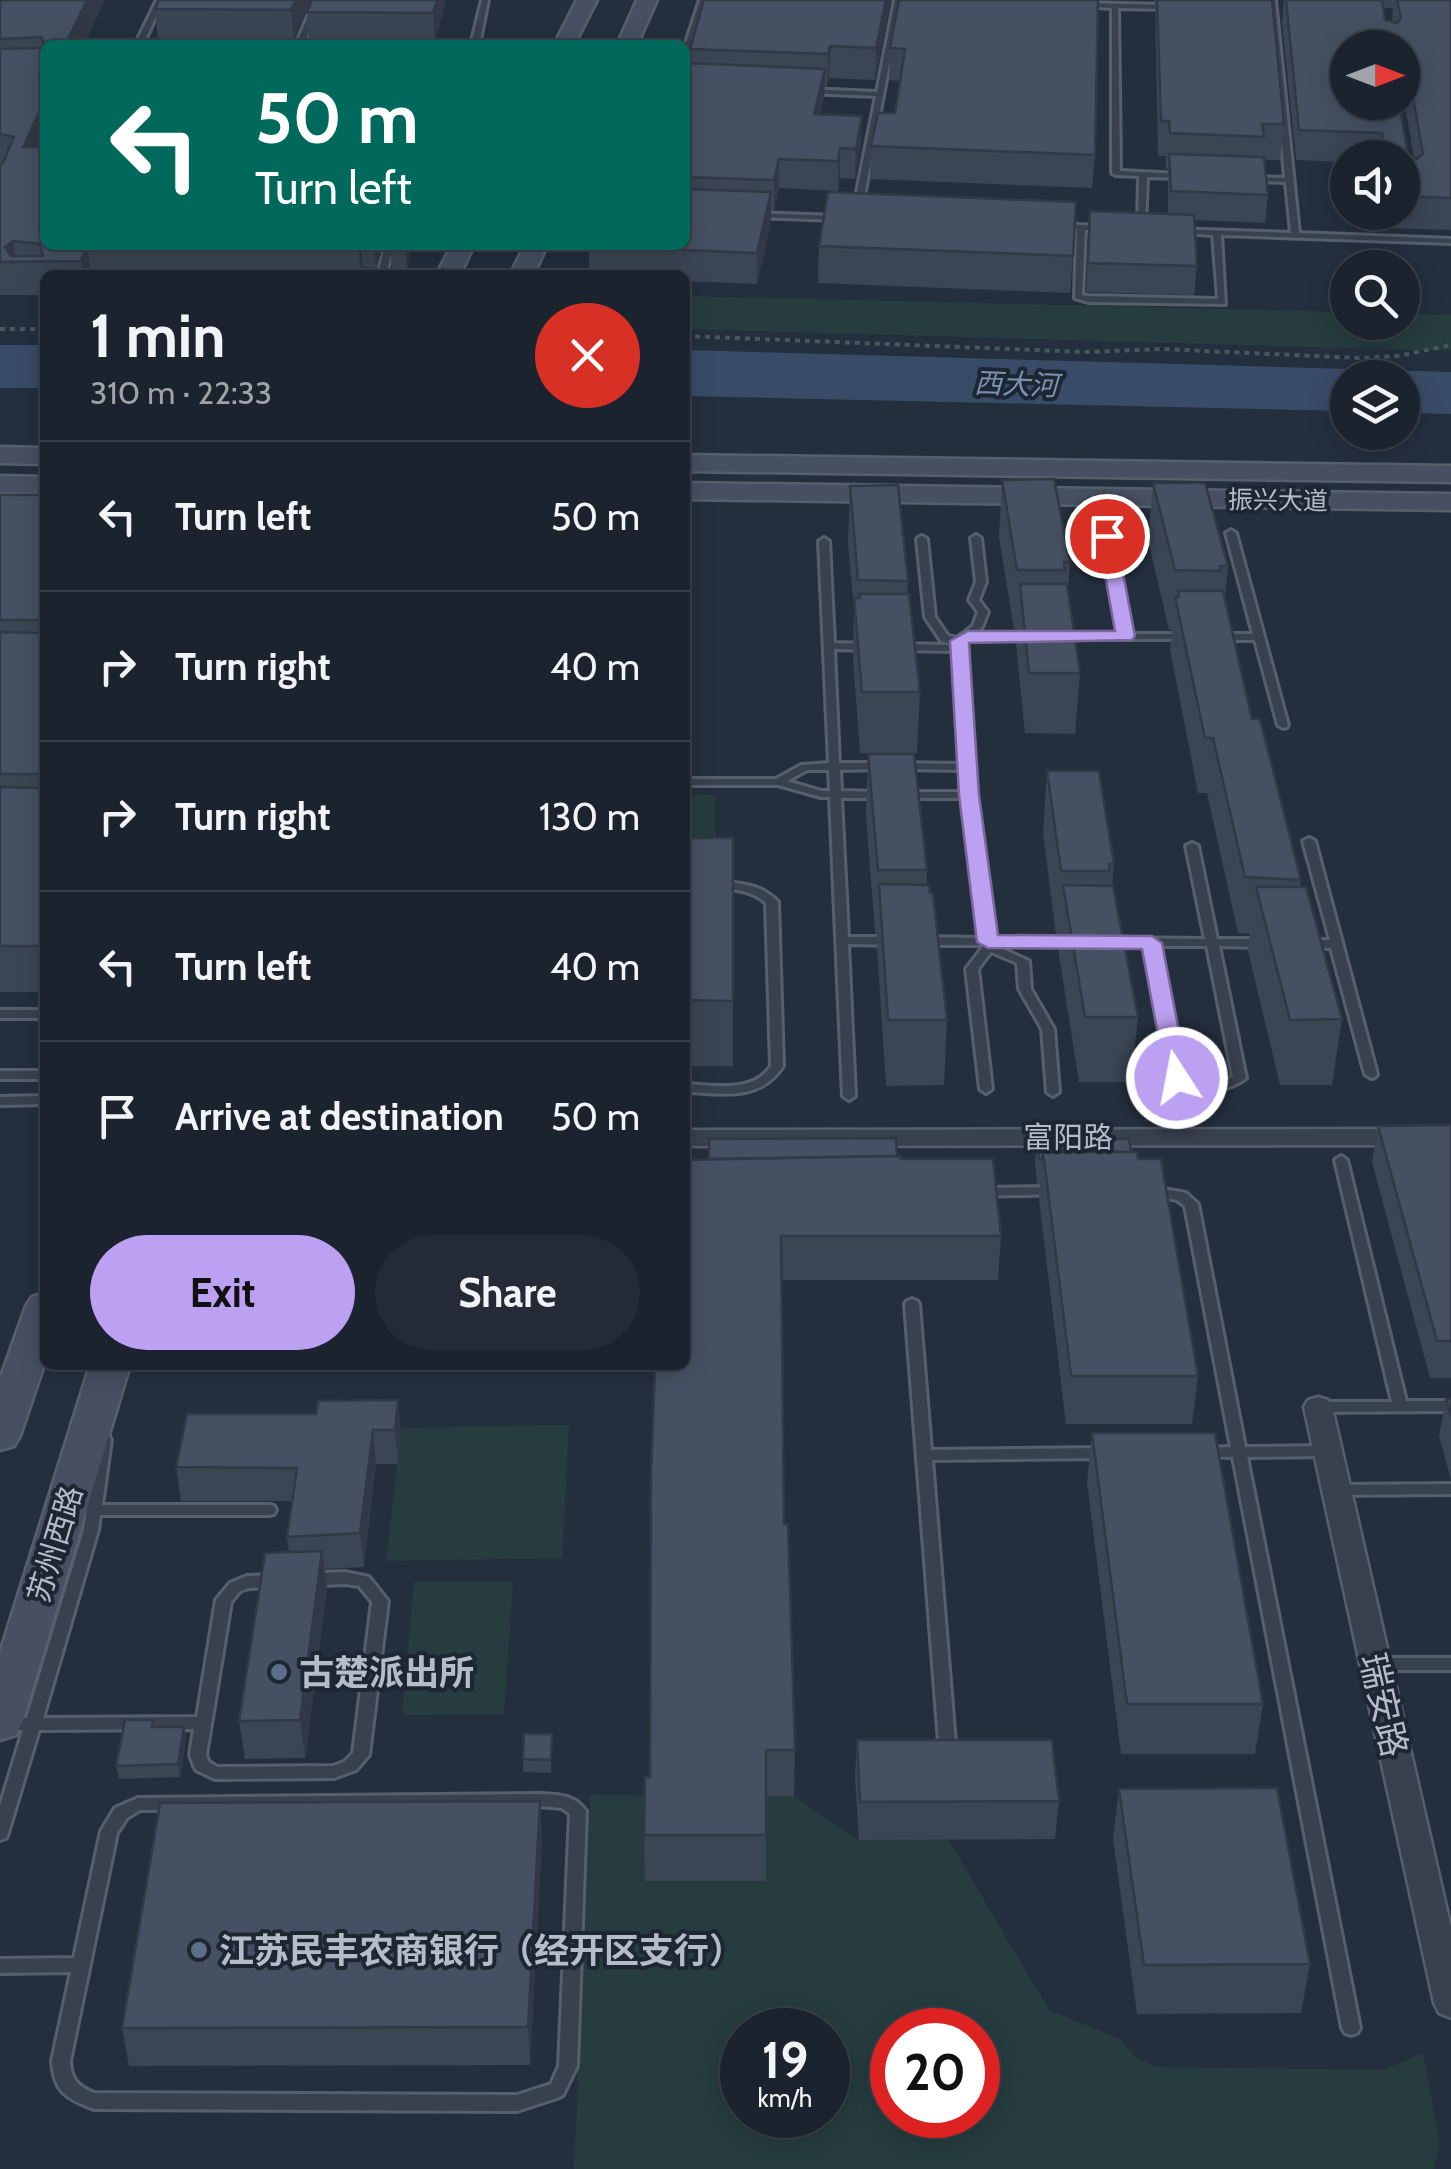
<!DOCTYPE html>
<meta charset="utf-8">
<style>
:root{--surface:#1b232e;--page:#242b36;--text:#f1f3f6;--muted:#a0a4aa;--line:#39404a;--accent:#bca0f2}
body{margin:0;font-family:Cabin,"Noto Sans SC",sans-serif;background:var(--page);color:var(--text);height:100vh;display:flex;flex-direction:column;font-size:38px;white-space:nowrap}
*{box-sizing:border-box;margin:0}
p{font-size:32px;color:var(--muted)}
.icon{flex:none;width:55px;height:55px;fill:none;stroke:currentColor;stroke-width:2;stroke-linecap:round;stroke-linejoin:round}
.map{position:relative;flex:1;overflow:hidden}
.details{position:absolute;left:40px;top:270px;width:650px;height:1100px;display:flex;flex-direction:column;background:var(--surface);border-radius:15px;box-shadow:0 5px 25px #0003,0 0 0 2px var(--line)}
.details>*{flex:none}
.hud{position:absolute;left:40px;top:40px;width:650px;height:210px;border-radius:15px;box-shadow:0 5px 25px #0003,0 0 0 2px var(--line);background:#00695c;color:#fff;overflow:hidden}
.needle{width:65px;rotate:90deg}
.controls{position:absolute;left:1330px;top:30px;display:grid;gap:20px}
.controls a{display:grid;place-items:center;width:90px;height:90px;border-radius:50%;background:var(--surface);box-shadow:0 5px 25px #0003,0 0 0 2px var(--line);font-size:50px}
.speed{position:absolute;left:720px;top:2008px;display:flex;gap:20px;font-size:50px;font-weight:700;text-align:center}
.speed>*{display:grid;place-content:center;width:130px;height:130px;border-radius:50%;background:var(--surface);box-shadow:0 5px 25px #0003,0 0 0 2px var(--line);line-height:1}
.speed small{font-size:25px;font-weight:400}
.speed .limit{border:15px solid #d22;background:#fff;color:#111}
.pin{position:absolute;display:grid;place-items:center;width:85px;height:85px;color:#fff;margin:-42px;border:5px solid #fff;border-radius:50%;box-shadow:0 2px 10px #0007}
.me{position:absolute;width:110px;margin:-55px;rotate:349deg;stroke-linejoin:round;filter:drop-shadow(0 0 8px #0008)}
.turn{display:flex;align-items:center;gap:35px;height:210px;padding:0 50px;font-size:45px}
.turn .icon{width:130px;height:130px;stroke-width:2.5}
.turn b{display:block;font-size:70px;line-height:85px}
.round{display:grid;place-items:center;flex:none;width:105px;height:105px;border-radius:52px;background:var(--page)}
.headline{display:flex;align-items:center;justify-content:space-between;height:170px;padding:0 50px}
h1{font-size:60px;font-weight:700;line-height:75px}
.primary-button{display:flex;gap:20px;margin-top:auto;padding:20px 50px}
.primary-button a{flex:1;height:115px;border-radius:60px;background:var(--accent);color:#111;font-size:40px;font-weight:700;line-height:115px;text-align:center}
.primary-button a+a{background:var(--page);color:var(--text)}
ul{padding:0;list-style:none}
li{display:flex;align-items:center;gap:30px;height:150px;padding:0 50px;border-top:2px solid var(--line)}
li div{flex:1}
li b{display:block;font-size:38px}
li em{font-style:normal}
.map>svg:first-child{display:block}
</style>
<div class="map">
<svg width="1451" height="2169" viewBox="0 0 1451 2169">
<rect width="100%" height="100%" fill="#242f3e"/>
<g fill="#263c3f" fill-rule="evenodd">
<polygon points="685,296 1347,312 1348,322 1402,322 1403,313 1451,315 1451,351 685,329"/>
<rect x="685" y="795" width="30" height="44"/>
<polygon points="569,1425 562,1558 386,1561 402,1428"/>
<polygon points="414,1582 513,1582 504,1714 402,1715"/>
<path d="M590,1795l204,1 65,44 89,-1 101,171 71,29 15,18 22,10 226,3 40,-17 17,93 -7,23h-859zM742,2030h86v85h-86zM892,2030h86v85h-86z"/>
</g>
<g fill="#394c67">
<rect x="0" y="345" width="45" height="43"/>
<polygon points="685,350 1451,372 1451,414 1403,413 1402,378 1348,378 1347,411 685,396"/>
</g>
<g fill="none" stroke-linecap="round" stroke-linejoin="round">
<g stroke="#565f6c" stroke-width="6">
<g id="service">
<polygon points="157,0 163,0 143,45 135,45"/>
<polygon points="315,0 321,0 304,45 296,45"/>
<polygon points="482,0 488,0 479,45 471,45"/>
<polygon points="700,0 706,0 689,57 685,59 685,46"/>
<polygon points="895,0 901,0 862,207 858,209 854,207 876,96 807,93 803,91 807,89 877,92"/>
<polygon points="1269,0 1275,0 1299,233 1451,239 1451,243 1221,235 1225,304 1089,302 1075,298 1077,229 1057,228 1054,228 1054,224 1102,226 1106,228 1102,230 1085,230 1082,295 1089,296 1218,299 1213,235 1177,233 1173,231 1174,229 1291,233 1286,182 1252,181 1248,179 1252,177 1285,178"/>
<polygon points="1082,3 1167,5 1170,7 1167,9 1118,8 1120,171 1182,174 1186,176 1182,178 1147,177 1145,229 1138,227 1139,176 1116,175 1112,173 1112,8 1080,6 1080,4"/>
<polygon points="754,213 837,216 841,218 837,220 757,217 754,217"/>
<polygon points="385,245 393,245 386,275 378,275"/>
<polygon points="1231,530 1236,533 1288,725 1287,727 1283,728 1278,725 1255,640 1216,640 1211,637 1216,634 1253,634 1226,533"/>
<polygon points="1107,533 1112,536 1131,634 1186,634 1190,635 1190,639 1057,639 1057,635 1061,634 1120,634 1102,536"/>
<polygon points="976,535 981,538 986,582 979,600 988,612 982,627 976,633 1031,633 1036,636 1031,639 968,639 964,642 971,767 993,938 1074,938 1080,942 1074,946 994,945 1029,961 1031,989 1054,1029 1059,1092 1053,1096 1047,1092 1042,1029 1019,989 1017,963 991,952 978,969 992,1089 986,1093 980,1089 966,969 982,948 982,945 924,945 918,941 924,937 981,938 964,798 905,798 899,795 905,792 964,792 961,770 901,769 896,766 901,763 960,764 954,651 898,650 893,647 898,644 954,645 941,641 925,617 917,539 919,537 922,536 927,539 935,617 948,636 957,638 973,626 978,612 969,600 976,582 971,538"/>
<path d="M824,538l5,3 5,102 34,1 5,3 -5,3 -34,-1 5,114h42l5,3 -5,3 -41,1 1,21 39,1 6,3 -6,3h-39l7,139h46l6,4 -6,4 -46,-1 7,152 -6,4 -6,-4 -13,-299h-9l-43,-12h-93v-6h91l25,-14 28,-2 -10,-222zM807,770h22l1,21h-9l-34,-10z"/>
<polygon points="1309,838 1315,841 1377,1074 1375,1077 1371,1078 1365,1074 1331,948 1304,948 1298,944 1304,940 1330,940 1303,841"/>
<path d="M1192,843l6,3 19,93h47l6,4 -6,4 -45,-1 27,132c-21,17 -54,15 -75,0l-24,-132h-38l-6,-4 6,-4 96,1 -19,-93zM1158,946h49l26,131c-16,8 -33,6 -50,-1z"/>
<path d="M719,882c23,1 43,3 59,20l5,164c-23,36 -61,27 -98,26v-8c28,1 68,10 86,-18l-5,-163c-22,-20 -54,-13 -81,-13v-6z"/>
<rect x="0" y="1010" width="45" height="8"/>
<rect x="0" y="1071" width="45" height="8"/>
<polygon points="45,1096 45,1104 0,1105 0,1097"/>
<polygon points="1341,1156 1347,1160 1406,1401 1451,1401 1451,1411 1319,1412 1314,1410 1312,1407 1314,1404 1319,1402 1392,1402 1335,1160"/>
<polygon points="1056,1187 1061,1188 1063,1191 1061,1194 981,1196 974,1192 981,1188"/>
<polygon points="1151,1187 1186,1193 1198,1204 1245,1447 1327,1446 1332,1447 1334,1451 1332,1455 1327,1456 1247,1457 1360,2028 1357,2033 1351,2035 1345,2033 1342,2028 1233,1457 1200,1456 1198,1452 1200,1448 1231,1447 1185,1206 1177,1200 1146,1194 1144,1191 1146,1188"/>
<polygon points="912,1299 917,1301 919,1304 931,1450 1105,1448 1110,1449 1112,1453 1110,1457 1105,1458 932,1460 956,1755 954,1759 948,1761 942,1759 940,1755 905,1304 907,1301"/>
<path d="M104,1435l5,1 2,4 -9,65h167l5,1 2,4 -2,4 -5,1h-169l-2,15 -55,188 154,-1 19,-117 14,-17 17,-7 98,-4 24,5 19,24 -19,154 -13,15 -22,8 -119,1 -19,-9 -2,-4 -4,-11 4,-26 -155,1 -31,103 -2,5 -6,2v-34l23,-76h-23v-12h27l57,-188 13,-90 2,-4zM345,1584l14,2 13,16 -19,151 -9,9 -11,4 -116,1 -8,-5 -3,-7 25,-153 9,-11 9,-3z"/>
<polygon points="1451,1484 1451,1494 1336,1495 1331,1494 1329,1490 1331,1486 1336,1485"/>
<polygon points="1375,1658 1451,1658 1451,1670 1375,1670 1370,1668 1367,1664 1370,1660"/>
<path d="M539,1794c19,1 35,0 47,17l-9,255 -14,29 -6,3 -40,13 -423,-2c-27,-10 -40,-17 -42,-48l19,-89 -71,1v-14l74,-1 27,-127 14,-23 23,-10zM539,1806l23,2 8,6 -11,252 -8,18 -34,11 -423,-2c-17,-7 -23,-14 -24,-32l47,-228 10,-15 13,-8z"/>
</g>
</g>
<g stroke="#565f6c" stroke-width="5">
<g id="minor">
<polygon points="1451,1129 1451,1145 685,1146 685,1130"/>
<polygon points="1318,1397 1328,1400 1332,1407 1451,1928 1451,2018 1439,2013 1434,2003 1304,1407 1308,1400"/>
</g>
</g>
<g stroke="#565f6c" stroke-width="5">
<g id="secondary">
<polygon points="577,0 597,0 574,45 554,45"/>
<polygon points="637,0 657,0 637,45 617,45"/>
<polygon points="452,245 474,245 460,275 436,275"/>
<polygon points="525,245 547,245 534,275 510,275"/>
<polygon points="0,447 45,448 45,464 0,463"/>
<polygon points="685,455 1451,466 1451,482 685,471"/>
<polygon points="0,476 45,477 45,493 0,492"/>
<polygon points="685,483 1451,494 1451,510 685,499"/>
<polygon points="45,1293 45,1362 20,1436 14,1446 0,1450 0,1379 26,1306 32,1297"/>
<polygon points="90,1365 130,1365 22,1723 16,1735 0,1740 0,1653"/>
</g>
</g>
<g stroke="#44595c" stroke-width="4" stroke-dasharray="5 5" stroke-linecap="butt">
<polyline points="0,329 45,329"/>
<polyline points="685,336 1084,352 1162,349 1359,358 1398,356 1451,345"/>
</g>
<use href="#service" fill="#38414e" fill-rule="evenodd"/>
<use href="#minor" fill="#38414e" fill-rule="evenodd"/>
<use href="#secondary" fill="#465061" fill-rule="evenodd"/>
</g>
<g fill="#3b4654" fill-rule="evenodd">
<polygon points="0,0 154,0 105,0 45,45 45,141 42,147 45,245 384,245 376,268 363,267 361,275 45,275 45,295 0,295"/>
<polygon points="311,0 294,40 158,39 155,9"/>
<polygon points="446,0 435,43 309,42 307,12"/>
<polygon points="704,0 891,0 875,80 829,78 827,86 825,86 824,98 820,114 861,145 855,179 840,178 838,191 779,188 774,210 771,210 771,222 757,284 685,281 685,275 589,275 589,245 685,245 685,68 690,64 690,49"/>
<polygon points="899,0 1095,155 1092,188 870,179 871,146 895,113 900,81 889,80 890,48"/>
<polygon points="1153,0 1272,0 1284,124 1280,160 1264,160 1268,195 1265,223 1194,220 1197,266 1194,295 1086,292 1090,211 1168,214 1168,169 1166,169 1166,156 1158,156 1155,1"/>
<path d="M1284,0h167v230l-62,-2 -3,-16h16v-54h-54v4l-52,-2 -14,-137zM1383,8h10l-1,13 -7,-1zM1348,48h54v51h2l10,59 -6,-3z"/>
<polygon points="390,245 412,245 407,268 392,268"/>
<polygon points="819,246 1073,256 1070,293 818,283"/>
<polygon points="1002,480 1070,562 1068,592 1080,673 1075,734 1025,733 1016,643 1017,629 1014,629 999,537"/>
<polygon points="1153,483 1228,566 1225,598 1252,719 1301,877 1300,887 1342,1019 1332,1085 1280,1085 1248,951 1250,934 1238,933 1207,793 1198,793 1170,649 1172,630 1169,630 1148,540"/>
<polygon points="850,486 908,581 907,594 920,692 917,753 860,753 853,658 854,609 848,543"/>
<rect x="0" y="495" width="45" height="497"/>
<polygon points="868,754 927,870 927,884 947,1020 944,1085 886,1086 877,948 877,933 875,933 866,816"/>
<polygon points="1047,771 1114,864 1112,886 1138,1017 1131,1082 1079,1082 1058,949 1059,935 1056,935 1043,833"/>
<rect x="685" y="838" width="48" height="228"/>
<polygon points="1451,1125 1451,1378 1430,1378 1372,1162 1378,1126"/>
<polygon points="1037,1139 1131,1152 1198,1376 1192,1424 1066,1424 1039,1199 1040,1184 1037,1184 1035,1164"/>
<polygon points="897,1156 1001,1236 998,1280 781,1280 784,1524 795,1750 794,1796 766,1796 766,1881 645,1881 644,1835 650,1777 685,1160"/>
<polygon points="298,1365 419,1365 418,1366 298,1367"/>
<polygon points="1446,1399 1451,1399 1451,1480 1439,1436"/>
<polygon points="398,1400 401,1434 398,1464 376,1464 364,1567 324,1569 327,1589 305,1758 245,1759 239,1721 289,1552 287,1537 292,1501 181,1501 176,1467 316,1414"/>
<polygon points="1092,1433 1263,1704 1255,1754 1121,1754 1087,1482"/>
<polygon points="154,1727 184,1727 186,1740 180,1777 119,1779 116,1766"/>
<polygon points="552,1734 551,1773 523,1772 523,1759"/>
<polygon points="857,1740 1059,1801 1055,1839 859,1840 855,1778"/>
<polygon points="1119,1789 1310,1964 1301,2013 1137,2014 1113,1839"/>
<polygon points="540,1801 542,1839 530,2065 129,2066 122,2028"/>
</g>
<g fill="#303945">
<polygon points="87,0 105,0 84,45 65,45"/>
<polygon points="296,0 311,0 294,40 291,10"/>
<polygon points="437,0 446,0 435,43 433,13"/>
<polygon points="886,0 891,0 875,80 876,48"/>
<polygon points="830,46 829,78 827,86 828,54"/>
<polygon points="825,69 824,98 814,143 814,114"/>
<polygon points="45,100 45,141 28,179 23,147"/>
<polygon points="862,116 861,145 855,179 856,149"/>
<polygon points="840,148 840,178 838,191 838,161"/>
<polygon points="779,159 779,188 774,210 774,180"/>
<polygon points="771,192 771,222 757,284 757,253"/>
<polygon points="13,241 16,262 8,262 5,247"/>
<polygon points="87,245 91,275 83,275 81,261"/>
<polygon points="358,245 361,245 363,267 361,275"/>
<polygon points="374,245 384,245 376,268"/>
<polygon points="405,245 412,245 407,268"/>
<polygon points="398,1400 401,1434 398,1464 395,1430"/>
<polygon points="373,1430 376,1464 364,1567 360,1533"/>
<polygon points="322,1551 327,1589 305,1758 300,1720"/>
<polygon points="184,1727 186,1740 180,1777 178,1764"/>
<polygon points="540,1801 542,1839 530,2065 528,2027"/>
</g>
<g fill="#455162" stroke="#303945" stroke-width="2.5" fill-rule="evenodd">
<path d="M0,0h87l-22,45h-20v55l-22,47h22v98h313h-271l-6,16 -81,1v-97l3,-2 11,-26 -14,-3v-85l41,-1 4,-3 -4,-8 -41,2zM13,241l27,3 3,12h-32l-6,-9z"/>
<polygon points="159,0 296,0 291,10 155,9"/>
<polygon points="312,0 437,0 433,13 307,12"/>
<polygon points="704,0 886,0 876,48 830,46 828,54 690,49"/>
<polygon points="899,0 1098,0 1095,155 871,146 878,113 895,113 905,49 890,48"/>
<polygon points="1157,0 1272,0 1284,124 1262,124 1264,137 1170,133 1169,121 1161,121"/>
<path d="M1286,0h96l3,20 12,3 4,-5 -4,-18h54v198l-49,-2v-38h-16l-4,-25 -83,-3zM1348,48h54v21h6l15,85 -6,5 -9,-4 -9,-53h-51z"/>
<polygon points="686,63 825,69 814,114 862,116 856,149 840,148 838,161 779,159 774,180 685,177 685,68"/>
<polygon points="1169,154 1264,157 1268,195 1171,191"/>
<polygon points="685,189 771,192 757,253 588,246 589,245 685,245"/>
<polygon points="828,192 1076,202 1073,256 819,246"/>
<polygon points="1090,211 1194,215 1197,266 1088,263"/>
<polygon points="1054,479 1070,562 1064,562 1065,570 1017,570 1002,480"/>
<polygon points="1153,483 1205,483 1228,566 1220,566 1221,571 1175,570"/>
<polygon points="898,485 908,581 858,580 850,486"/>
<polygon points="0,495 45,495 45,946 0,946 0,787 38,788 42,778 38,774 0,774 0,632 38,633 42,624 38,620 0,620"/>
<polygon points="1020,584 1067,584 1080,673 1029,673"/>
<polygon points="1178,591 1223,591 1252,719 1260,719 1301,880 1245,877 1213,738 1205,738 1175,597 1179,597"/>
<polygon points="859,594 909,594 920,692 862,692 854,598 860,598"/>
<polygon points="868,754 914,754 927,870 878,870"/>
<polygon points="1047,771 1099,771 1114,864 1109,864 1110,871 1061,871"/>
<polygon points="685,838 733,838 733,1001 685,1000"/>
<polygon points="879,884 929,885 930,893 933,893 947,1020 888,1020"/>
<polygon points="1063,885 1113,886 1138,1017 1085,1017"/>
<polygon points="1256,887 1306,887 1342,1019 1290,1020"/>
<polygon points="1451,1125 1451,1341 1437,1341 1378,1126"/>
<polygon points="896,1138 897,1156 709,1159 709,1139"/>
<polygon points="1037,1139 1129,1139 1131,1152 1043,1152 1042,1159 1039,1159"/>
<polygon points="1043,1152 1137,1152 1138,1159 1161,1159 1198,1376 1071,1376"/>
<polygon points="900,1156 901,1159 993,1159 1001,1236 781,1236 784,1524 788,1524 795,1750 766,1750 766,1835 644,1835 645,1777 650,1777 651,1476 655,1365 685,1365 685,1160"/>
<polygon points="1446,1399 1451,1399 1451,1416"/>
<polygon points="398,1400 395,1430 373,1430 360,1533 287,1537 297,1468 176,1467 187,1414 316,1414 318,1401"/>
<polygon points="1092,1433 1215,1433 1263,1704 1127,1704"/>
<polygon points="322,1551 300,1720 239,1721 265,1553"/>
<polygon points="125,1720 153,1720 152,1727 184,1727 178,1764 116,1766"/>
<polygon points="524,1734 552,1734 551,1760 523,1759"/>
<polygon points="857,1740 1052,1740 1059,1801 860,1802"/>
<polygon points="1277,1788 1310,1964 1144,1965 1119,1789"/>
<polygon points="540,1801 528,2027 122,2028 160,1803"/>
</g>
<polygon fill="#bca0f2" stroke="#7a689d" stroke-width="2.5" points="1107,531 1116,536 1135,636 1132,640 969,643 979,795 998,935 1152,936 1162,943 1188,1078 1177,1085 1166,1078 1142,949 988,948 977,942 959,795 950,641 968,631 1115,631 1098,536"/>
<g fill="#5c6f8a" stroke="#1d2633" stroke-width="4">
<circle cx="279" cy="1672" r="10"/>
<circle cx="199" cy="1950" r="10"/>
</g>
<g text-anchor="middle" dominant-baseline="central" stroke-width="8" stroke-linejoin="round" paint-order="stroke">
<g font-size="25" fill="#b4bcc9" stroke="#1d2633">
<text transform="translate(1278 500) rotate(1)">振兴大道</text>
</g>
<g font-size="28" font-style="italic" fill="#7c92b1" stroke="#1d2633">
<text transform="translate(1016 384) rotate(2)">西大河</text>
</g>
<g font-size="30" fill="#b4bcc9" stroke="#1d2633">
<text x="1068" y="1137">富阳路</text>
<text transform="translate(55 1544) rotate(-73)">苏州西路</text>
</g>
<g font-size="35" font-weight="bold" fill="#b4bcc9" stroke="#1d2633" text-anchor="start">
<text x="299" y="1672">古楚派出所</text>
<text x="219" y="1950">江苏民丰农商银行（经开区支行）</text>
</g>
<g font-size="35" fill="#b4bcc9" stroke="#1d2633">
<text transform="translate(1384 1705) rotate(77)">瑞安路</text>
</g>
</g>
</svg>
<div class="controls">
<a><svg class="needle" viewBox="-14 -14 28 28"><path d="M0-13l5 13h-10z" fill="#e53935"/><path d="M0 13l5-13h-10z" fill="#a0a4aa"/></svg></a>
<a><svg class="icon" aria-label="sound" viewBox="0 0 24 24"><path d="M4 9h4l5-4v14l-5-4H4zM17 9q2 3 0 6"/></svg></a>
<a><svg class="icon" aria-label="search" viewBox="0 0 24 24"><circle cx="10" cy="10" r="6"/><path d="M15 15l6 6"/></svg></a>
<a><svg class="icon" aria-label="layers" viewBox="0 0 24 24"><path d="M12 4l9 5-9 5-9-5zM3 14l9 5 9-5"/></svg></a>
</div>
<div class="speed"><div>19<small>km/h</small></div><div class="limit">20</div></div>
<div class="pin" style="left:1107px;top:536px;background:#d93025"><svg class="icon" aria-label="arrive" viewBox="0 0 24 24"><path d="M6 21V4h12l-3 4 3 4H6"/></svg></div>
<svg class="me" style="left:1177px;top:1078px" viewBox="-20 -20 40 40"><circle r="17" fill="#bca0f2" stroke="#fff" stroke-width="3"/><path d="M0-11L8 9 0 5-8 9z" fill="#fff"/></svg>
<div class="hud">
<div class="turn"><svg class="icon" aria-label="left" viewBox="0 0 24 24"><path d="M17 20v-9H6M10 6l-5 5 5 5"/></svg><div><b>50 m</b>Turn left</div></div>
</div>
<section class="details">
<div class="headline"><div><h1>1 min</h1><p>310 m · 22:33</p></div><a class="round" style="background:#d93025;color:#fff"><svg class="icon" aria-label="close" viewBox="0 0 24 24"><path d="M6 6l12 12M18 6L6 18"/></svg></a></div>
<ul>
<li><svg class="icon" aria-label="left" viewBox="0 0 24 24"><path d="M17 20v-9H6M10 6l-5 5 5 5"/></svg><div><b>Turn left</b></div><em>50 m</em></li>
<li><svg class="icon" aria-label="right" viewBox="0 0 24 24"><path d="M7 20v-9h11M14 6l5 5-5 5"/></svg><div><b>Turn right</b></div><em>40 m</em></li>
<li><svg class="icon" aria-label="right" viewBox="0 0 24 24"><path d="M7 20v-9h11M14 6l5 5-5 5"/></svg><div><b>Turn right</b></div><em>130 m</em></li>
<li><svg class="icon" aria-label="left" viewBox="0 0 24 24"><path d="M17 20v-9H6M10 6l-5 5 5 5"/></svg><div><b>Turn left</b></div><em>40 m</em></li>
<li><svg class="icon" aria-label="arrive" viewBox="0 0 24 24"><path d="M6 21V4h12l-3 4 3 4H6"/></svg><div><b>Arrive at destination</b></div><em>50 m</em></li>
</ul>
<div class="primary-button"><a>Exit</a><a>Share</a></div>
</section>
</div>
